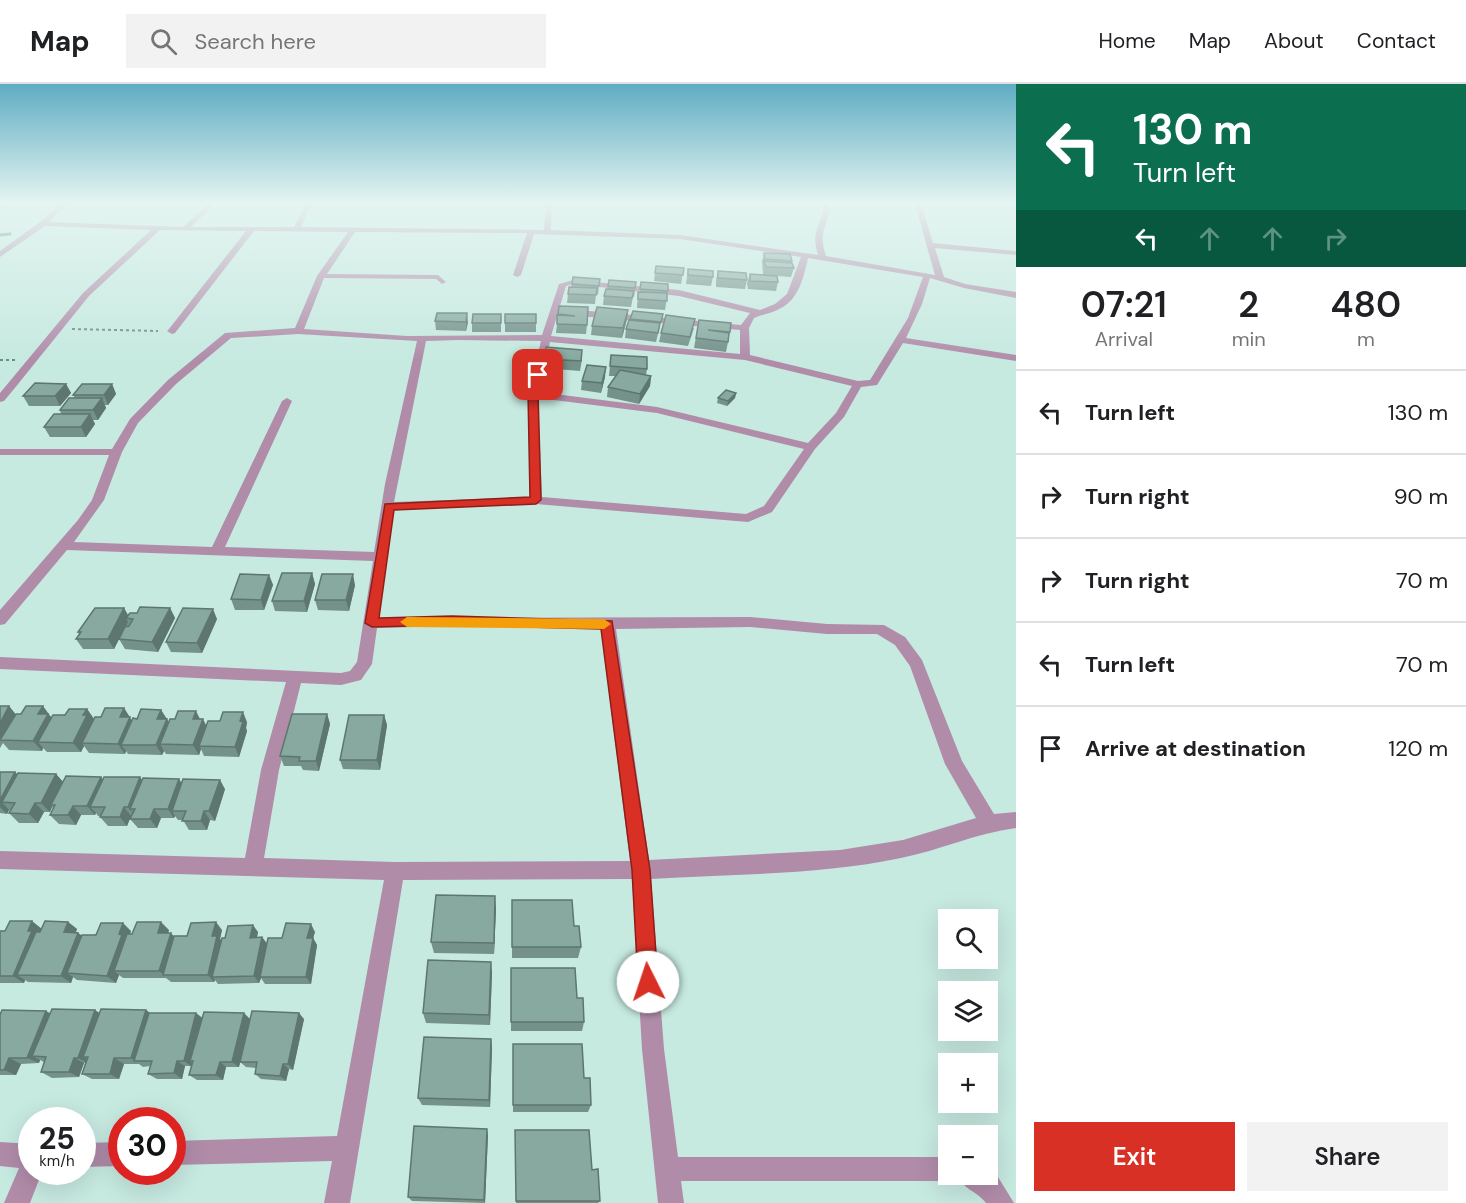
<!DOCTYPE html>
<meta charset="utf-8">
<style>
:root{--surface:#fff;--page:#f2f2f2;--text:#202124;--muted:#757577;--line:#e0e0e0;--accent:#d93025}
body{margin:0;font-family:"DM Sans",sans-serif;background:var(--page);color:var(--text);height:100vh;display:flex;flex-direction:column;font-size:22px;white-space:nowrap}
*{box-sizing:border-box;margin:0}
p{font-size:20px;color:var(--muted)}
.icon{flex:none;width:33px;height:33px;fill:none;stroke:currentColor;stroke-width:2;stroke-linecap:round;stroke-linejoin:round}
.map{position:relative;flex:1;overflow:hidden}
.details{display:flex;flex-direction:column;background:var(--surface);width:450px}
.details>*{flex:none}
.hud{background:#0b6e4f;color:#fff;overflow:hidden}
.controls{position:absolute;left:938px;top:825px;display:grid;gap:12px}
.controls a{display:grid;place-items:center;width:60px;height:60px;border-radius:0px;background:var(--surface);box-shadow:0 6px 24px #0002;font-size:30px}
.speed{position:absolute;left:18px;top:1023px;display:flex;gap:12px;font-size:30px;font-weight:700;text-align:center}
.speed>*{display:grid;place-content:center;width:78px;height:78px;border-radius:50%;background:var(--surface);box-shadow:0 6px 24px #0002;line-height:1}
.speed small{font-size:15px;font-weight:400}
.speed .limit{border:9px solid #d22;background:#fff;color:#111}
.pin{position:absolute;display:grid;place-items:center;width:51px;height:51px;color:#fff;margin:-26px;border-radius:12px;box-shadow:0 3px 9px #0006}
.me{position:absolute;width:66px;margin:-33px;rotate:356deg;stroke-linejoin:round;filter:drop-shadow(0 0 4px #0008)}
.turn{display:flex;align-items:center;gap:21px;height:126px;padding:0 18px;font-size:27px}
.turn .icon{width:78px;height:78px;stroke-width:2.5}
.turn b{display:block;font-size:42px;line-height:51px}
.lanes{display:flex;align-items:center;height:57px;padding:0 18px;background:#0003;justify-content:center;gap:30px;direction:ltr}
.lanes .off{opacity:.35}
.eta{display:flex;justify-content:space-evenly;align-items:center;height:102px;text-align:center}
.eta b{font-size:36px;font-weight:600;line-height:42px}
.cta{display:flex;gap:12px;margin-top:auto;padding:12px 18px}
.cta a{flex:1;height:69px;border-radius:0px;background:var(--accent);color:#fff;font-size:24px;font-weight:600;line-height:69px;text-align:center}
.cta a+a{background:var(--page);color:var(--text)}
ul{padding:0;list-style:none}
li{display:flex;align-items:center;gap:18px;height:84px;padding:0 18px;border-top:2px solid var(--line)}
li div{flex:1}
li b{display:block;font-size:22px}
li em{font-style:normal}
header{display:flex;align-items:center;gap:36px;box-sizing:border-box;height:84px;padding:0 30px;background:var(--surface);border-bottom:2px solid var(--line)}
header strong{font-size:28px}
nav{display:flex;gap:33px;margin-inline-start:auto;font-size:21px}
.search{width:420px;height:54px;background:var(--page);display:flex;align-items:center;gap:15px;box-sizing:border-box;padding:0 21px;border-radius:0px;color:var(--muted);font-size:22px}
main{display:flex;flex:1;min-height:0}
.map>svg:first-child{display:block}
</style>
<header>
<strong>Map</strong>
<div class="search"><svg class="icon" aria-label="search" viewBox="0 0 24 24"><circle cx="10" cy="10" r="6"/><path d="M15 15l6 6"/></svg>Search here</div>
<nav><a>Home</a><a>Map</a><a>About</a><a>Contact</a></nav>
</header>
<main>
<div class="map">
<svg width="1016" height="1119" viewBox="0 0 1016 1119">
<rect width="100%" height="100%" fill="#c6e9e0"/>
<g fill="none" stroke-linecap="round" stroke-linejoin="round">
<polyline stroke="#2a7b6b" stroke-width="3" points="0,151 10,150"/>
<g stroke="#718a83" stroke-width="2" stroke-dasharray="3 3" stroke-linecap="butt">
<polyline points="72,245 158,247"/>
<polyline points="0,276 16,276"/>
</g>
<g fill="#b08ca9" fill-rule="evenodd">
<polygon points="11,120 10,121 0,125 0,121"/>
<path d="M60,120h7l-18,18 134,5 25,-23h7l-24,23h103l11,-23h6l-10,23 243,3 2,-26h6l-1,26 129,5 138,20c-9,-29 7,-31 5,-51h6c3,20 -13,23 -3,52l109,19 -20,-71h6l12,39 83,8v4l-81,-7 9,29 21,7 51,8v6l-52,-10 -34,-10 -8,26 -16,34 110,17v6l-113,-18 -26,42 -16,2 -17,30 -29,32 -43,63 -24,10 -212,-18 -143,6 -15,108 372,-1 77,7 57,1 21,12 17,23 40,101 32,53 22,-2v16c-40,5 -75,22 -115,30 -81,17 -167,16 -250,21l13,170 14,108h270v17h39v-3l11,6 16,26h-28c-8,-11 -24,-15 -29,-27l-9,5h-267l3,22h-26l-16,-154 -10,-170 -229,1 -53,323h-26l8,-42 -160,4v-24l165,-5 47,-256 -384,-11v-18l245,7 16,-88 25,-88 -286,-13v-12l341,16 9,-2 7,-9 16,-101 -306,-11 -62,74 -5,1v-15l78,-90 14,-20 17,-45h-109v-6h112l18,-30 38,-39 57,-47 70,-5 22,-52 31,-44 -94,-1 -79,102 -3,1 -5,-3 2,-2 77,-98 -86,-1 -71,66 -75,93 -10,12 -4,1v-9l83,-100 68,-63 -106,-4 -45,31v-6l40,-29zM355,148l172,1 -14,42 4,2 4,-2 13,-41 146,5 121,18 -14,37 -12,10 -15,6 -81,-20 -106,-10 -14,4 -17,51 -135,1 -103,-7 20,-51 112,1 6,5 4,-2 -8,-7 -111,-1zM808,174l115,19 -15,41 -38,62 -12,1 -108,-26 -1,-27 5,-10c9,-4 19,-5 27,-10 18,-9 23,-32 27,-50zM573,200l106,12 71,17 -9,12 -173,-16 -4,3 4,3 172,15v24l-189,-18 15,-50zM298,250l119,7 -32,143 -11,68 -149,-5 67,-146 -5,-3 -5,3 -70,146 -138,-5 30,-42 18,-48 16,-29 38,-39 55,-46zM458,256l83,1 -13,53 2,103 -136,5 32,-161zM550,258l195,18 107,26 -16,27 -28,30 -151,-36 -118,-15zM538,314l119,15 147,36 -40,57 -18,8 -204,-17zM452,542l149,3 29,232 -235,1 -131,-4 15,-88 22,-87 40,2 20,-5 11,-16 5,-36zM750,543l77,7h50l18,11 15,21 35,98 31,54 -73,22 -63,10 -191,10 -33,-231z"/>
<polygon points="0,1058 32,1060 32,1088 42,1088 30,1119 4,1119 19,1084 0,1082"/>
<polygon points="122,1058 122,1082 82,1083 82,1059"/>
</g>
</g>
<g fill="#74918a">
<polygon points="764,169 792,177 792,179 794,184 791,193 763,191 762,177"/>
<polygon points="656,182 684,184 681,200 654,197"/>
<polygon points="688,185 713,193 711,202 686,200"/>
<polygon points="718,187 747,196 745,205 716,203 716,196"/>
<polygon points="750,190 778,198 776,207 748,205 747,199"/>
<polygon points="573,193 600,195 598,211 596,210 595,220 567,219 568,210 571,203"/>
<polygon points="609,196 636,198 634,213 633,213 631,223 603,221 604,212 607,205"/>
<polygon points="641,198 668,207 665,226 637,224 638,208 640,208"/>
<polygon points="559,222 587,241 586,250 556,249"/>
<polygon points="628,226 627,235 622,254 591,251 592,242"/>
<polygon points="633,227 663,230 656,258 625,254 626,245 630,236"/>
<polygon points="501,230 501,248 472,248 472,239"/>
<rect x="505" y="230" width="31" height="18"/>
<polygon points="699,236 730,248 726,268 694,264"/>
<polygon points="435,237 468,238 466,247 436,246"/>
<polygon points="694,244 688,262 659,258 661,249"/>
<polygon points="611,271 647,285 646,291 651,292 650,302 639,320 607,313 608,303 616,292 609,292"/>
<polygon points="544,275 582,275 580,287 544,284"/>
<polygon points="605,293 601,309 581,306 582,297"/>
<polygon points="66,300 71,309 60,322 29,322 23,312"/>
<polygon points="112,300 116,310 108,321 105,321 106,324 98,336 93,336 95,340 86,353 50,353 44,343 61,330 60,326 75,314 73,311"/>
<polygon points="736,309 735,314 727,322 717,319 718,314"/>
<polygon points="312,489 315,500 307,528 275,527 272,517"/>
<polygon points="269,491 273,501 264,526 235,526 231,515"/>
<polygon points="355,501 349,527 318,526 315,516"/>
<polygon points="124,524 128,531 137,529 170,524 175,534 158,568 125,565 119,555 114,565 83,565 76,555 79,550 78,548"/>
<polygon points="217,535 202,569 171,568 166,558"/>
<polygon points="0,622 9,622 15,630 51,632 50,633 51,634 87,625 94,635 124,624 132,637 161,626 169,638 200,635 206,642 247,638 246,644 247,647 239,673 204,672 201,665 199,671 166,670 164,667 162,671 128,670 126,667 125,670 89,669 84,662 81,668 47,668 43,664 42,667 9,666 3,659 0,664"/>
<polygon points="327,630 330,640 319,687 303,686 301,682 284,682 280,672"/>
<polygon points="384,631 387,641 380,686 343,685 340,676"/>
<polygon points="0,688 15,688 17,690 56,690 63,698 101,693 103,696 142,696 182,699 225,705 215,737 210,736 207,746 189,746 183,736 178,736 175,732 174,734 161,734 157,744 138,744 130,735 131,732 127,742 108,742 100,733 101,732 98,732 96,729 95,731 81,731 76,741 59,740 50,731 53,724 52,723 50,728 44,728 38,739 19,739 9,729 11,727 9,726 7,730 0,729"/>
<polygon points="512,816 581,863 578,874 512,874"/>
<polygon points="496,824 494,870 434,869 431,858"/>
<polygon points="68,838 77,845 76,848 78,849 82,852 131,847 130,850 169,846 168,849 174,853 187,852 222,846 220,855 221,856 225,854 258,848 257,854 262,853 267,860 282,854 315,848 313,854 317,861 311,900 265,900 261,894 259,899 218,900 215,896 214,898 171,898 166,894 123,894 119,891 116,899 77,896 73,893 71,899 28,898 25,896 24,899 0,899 0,847 41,845"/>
<polygon points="511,884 577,914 584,938 582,947 511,947"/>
<polygon points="492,889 490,941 426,939 423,929"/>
<polygon points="95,926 99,929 146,926 150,929 202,934 304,935 293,986 289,985 286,997 261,995 255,990 256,984 246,983 240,978 239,983 226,983 223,996 197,996 189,991 191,982 185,982 182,995 157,995 148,990 150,982 143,983 139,980 124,980 119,995 92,995 82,990 85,979 84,979 79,993 52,994 41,988 44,978 40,976 39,979 21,980 16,991 0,991 0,928 50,929"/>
<polygon points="491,955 492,964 490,1023 422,1021 418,1014"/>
<polygon points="513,960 584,994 591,1021 588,1028 513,1028"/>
<polygon points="515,1046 592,1086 600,1117 598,1119 516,1119"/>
<polygon points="488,1051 485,1119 412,1117 408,1113"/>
</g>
<g fill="#5e7670">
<polygon points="628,226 627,235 622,254 623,244"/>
<polygon points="467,229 468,238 466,247 466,238"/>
<polygon points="606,283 605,293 601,309 602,299"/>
<polygon points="651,292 650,302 639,320 640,310"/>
<polygon points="66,300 71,309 60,322 55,312"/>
<polygon points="112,300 116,310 108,321 104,311"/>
<polygon points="736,309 735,314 727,322 728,317"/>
<polygon points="102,314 106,324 98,336 93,326"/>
<polygon points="90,330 95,340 86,353 81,343"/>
<polygon points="312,489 315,500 307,528 304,517"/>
<polygon points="353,490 355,501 349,527 346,516"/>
<polygon points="269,491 273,501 264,526 261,516"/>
<polygon points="124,524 130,535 126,534 128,538 114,565 108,555"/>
<polygon points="170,524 175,534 158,568 152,558"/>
<polygon points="213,525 217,535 202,569 197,559"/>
<polygon points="9,622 17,632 0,656 0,639"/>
<polygon points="43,622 56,640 38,658 43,664 42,667 33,657 38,630"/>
<polygon points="124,624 136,643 121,661 126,667 125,670 118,660 120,633"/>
<polygon points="87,625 94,635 82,659 84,662 81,668 73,659"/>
<polygon points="161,626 173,645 160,660 164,667 162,671 156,661 157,635"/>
<polygon points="196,627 201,637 193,635"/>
<polygon points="243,628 247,638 246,644 247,647 239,673 235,663 240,637"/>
<polygon points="327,630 330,640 319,687 316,677"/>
<polygon points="384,631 387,641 380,686 377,676"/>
<polygon points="203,635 208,645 199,662 201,665 199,671 193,661"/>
<polygon points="15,688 24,698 2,718 9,726 7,730 0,723 0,716"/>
<polygon points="56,690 64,699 51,721 52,723 50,728 41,719"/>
<polygon points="101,693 108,702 90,723 96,729 95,731 87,722"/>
<polygon points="140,693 147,703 135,725 130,725 135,731 135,732 128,723"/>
<polygon points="179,695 185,704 172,727 175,732 174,734 168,725"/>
<polygon points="220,696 225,705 215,737 209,727"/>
<polygon points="35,719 44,728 38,739 29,730"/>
<polygon points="73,722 81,731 76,741 68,731"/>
<polygon points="124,723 131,732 127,742 120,733"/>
<polygon points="154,725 161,734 157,744 150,735"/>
<polygon points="204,727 210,736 207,746 201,737"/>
<polygon points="495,812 496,824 494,870 494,859"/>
<polygon points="32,837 42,845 17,891 25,896 24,899 13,892 28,847"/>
<polygon points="68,838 77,845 73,856 64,848"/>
<polygon points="161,838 169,846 165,857 158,849"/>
<polygon points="216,838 222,846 220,855 224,859 212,893 215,896 214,898 208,891 212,852"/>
<polygon points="123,839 131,847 114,887 119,891 116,899 107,892 119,850"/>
<polygon points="311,840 315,848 313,854 317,861 311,900 306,893 307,854"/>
<polygon points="253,841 258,848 255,861 250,854"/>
<polygon points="78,849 88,856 67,889 73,893 71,899 61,892"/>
<polygon points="171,849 178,857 164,891 159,887"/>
<polygon points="262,853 268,861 260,893 261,894 259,899 254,892"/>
<polygon points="491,878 492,889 490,941 489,931"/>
<polygon points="95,926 105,933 88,973 83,973 89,976 88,979 78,974"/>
<polygon points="146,926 155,933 135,977 131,974"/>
<polygon points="46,927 57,933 32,972 40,976 39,979 27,974"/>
<polygon points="196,929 204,935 190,977 192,979 191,982 184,977"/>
<polygon points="244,929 250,935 239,983 232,978"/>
<polygon points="299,929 304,935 293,986 288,980"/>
<polygon points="491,955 492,964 490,1023 489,1016"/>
<polygon points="9,974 21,980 16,991 4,986"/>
<polygon points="74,974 84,979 79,993 69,988"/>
<polygon points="114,974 124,980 119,995 110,990"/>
<polygon points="177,977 185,982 182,995 174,989"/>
<polygon points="220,978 226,983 223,996 216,991"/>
<polygon points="283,980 289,985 286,997 280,992"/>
<polygon points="487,1045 488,1051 485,1119 484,1116"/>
</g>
<g fill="#87a9a0" stroke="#5e7670" stroke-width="1.5">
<polygon points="764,169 790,170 792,177 765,175"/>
<polygon points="764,177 792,179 794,184 766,183"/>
<polygon points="656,182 684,184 683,191 655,189"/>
<polygon points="688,185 713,187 713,193 688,191"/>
<polygon points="718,187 746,189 747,196 718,194"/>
<polygon points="750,190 777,192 778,198 750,197"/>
<polygon points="573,193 600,195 599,202 572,200"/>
<polygon points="609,196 636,198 635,204 608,202"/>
<polygon points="641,198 668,200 668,207 640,205"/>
<polygon points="569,203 597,204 596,211 568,210"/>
<polygon points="606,205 634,207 632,214 604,212"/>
<polygon points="638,208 667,209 667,217 638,215"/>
<polygon points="559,222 588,223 587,241 557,240 557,231 575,232 558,230"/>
<polygon points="597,223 628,226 623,244 592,242"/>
<polygon points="633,227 663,230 661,238 630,235"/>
<polygon points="437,229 467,229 466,238 435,237"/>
<polygon points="473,230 501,230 501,239 472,239"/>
<rect x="505" y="230" width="31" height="9"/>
<polygon points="666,231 695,235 690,253 661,249"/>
<polygon points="629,236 660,239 658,249 626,245"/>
<polygon points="699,236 731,239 730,248 708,246 729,249 728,258 696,254"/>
<polygon points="546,263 582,266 581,277 544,275"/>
<polygon points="611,271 647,273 647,285 610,282"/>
<polygon points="587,281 606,283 602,299 582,297"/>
<polygon points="620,286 651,292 640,310 608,303"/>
<polygon points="35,299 66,300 55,312 23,312"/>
<polygon points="82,300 112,300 104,311 73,311"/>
<polygon points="726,306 736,309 728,317 718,314"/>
<polygon points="69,314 102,314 93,326 60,326"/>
<polygon points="54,330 90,330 81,343 44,343"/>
<polygon points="282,489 312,489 304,517 272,517"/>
<polygon points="240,490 269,491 261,516 231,515"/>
<polygon points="322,490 353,490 346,516 315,516"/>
<polygon points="140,523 170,524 152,558 119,555 125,543 129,542 133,535 126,534 130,529 137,529"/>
<polygon points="95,524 124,524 108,555 76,555 81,548 78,548"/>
<polygon points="183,524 213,525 197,559 166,558"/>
<polygon points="0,622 9,622 0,639"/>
<polygon points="26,622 43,622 38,630 48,630 33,657 0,656 16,630 21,630"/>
<polygon points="105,624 124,624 120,633 130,633 118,660 82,659 95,633 101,633"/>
<polygon points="69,625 87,625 83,631 87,631 73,659 38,658 53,631 65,631"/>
<polygon points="141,625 161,626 157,635 167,635 156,661 121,661 133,634 137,635"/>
<polygon points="178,627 196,627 193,635 203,635 193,661 160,660 170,635 175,635"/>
<polygon points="223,628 243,628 240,637 243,638 235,663 199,662 208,637 220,637"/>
<polygon points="292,630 327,630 316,677 299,677 300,673 280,672"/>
<polygon points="349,631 384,631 377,676 340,676"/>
<polygon points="0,688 15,688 0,716"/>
<polygon points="18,689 56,690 41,719 35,719 29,730 9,729 15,719 2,718"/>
<polygon points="66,692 101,693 87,722 73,722 68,731 50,731 55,721 51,721"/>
<polygon points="104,693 140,693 128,723 124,723 120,733 100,733 105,723 90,723"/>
<polygon points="143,694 179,695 168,725 154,725 150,735 130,735 135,725 130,725"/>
<polygon points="183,695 220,696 209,727 204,727 201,737 182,737 186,727 172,727"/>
<polygon points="436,811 495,812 494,859 431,858"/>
<polygon points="512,816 572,816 574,842 579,842 581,863 512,863"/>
<polygon points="10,837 32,837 28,847 32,847 13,892 0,892 0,847 5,847"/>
<polygon points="45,837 68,838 64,848 78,849 61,892 17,891 36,848 40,848"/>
<polygon points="137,838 161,838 158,849 171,849 159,887 114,887 127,850 132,850"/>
<polygon points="216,838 212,852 217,852 208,891 163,891 174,852 187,852 191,839"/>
<polygon points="101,839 123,839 119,850 122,851 107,892 67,889 82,851 96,851"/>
<polygon points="286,839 311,840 307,854 313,854 306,893 260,893 268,854 282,854"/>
<polygon points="253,841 250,854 262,853 254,892 212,893 222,854 225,854 228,842"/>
<polygon points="428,876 491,878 489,931 423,929"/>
<polygon points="511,884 575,884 577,914 583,914 584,938 511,938"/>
<polygon points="52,925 95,926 78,974 74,974 69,988 41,988 46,973 32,972"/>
<polygon points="101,925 146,926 131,974 114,974 110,990 82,990 88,973 83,973"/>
<polygon points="2,926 46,927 27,974 9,974 4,986 0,986 0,931"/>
<polygon points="252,927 299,929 288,980 283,980 280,992 255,990 257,978 240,978"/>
<polygon points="204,928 244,929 232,978 220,978 216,991 189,991 193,977 190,977"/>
<polygon points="149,929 196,929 184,977 177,977 174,989 148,990 152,977 134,977"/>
<polygon points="424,953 491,955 489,1016 418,1014"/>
<polygon points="513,960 582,960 584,994 590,994 591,1021 513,1021"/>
<polygon points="414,1042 487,1045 484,1116 408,1113"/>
<polygon points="515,1046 589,1046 592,1086 598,1085 600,1117 516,1117"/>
</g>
<linearGradient id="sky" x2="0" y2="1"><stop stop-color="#5facc3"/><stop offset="0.43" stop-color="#e5f5f1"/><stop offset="1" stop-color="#e5f5f1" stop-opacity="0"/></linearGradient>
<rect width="1016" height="276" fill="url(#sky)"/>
<polygon fill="#d93025" stroke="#8d1f18" stroke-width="1.5" points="538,288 542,291 538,309 541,416 536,420 394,426 379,534 452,532 612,537 650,786 658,898 655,904 648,907 641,904 638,898 632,786 601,545 452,541 372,543 365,539 385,420 530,413 528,309 533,291"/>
<polygon fill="#f59e0b" points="407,533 604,535 611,540 604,545 407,543 400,538"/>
</svg>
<div class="controls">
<a><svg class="icon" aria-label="search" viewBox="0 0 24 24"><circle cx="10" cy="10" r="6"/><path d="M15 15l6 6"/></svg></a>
<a><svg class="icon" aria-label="layers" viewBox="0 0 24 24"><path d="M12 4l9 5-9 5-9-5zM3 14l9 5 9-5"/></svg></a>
<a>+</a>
<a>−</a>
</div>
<div class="speed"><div>25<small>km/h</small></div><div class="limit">30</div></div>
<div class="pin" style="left:538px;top:291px;background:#d93025"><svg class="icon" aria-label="arrive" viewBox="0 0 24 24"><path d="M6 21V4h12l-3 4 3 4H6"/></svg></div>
<svg class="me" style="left:648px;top:898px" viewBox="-20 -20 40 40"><circle r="19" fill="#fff"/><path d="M0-13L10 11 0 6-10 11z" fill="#d93025"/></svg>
</div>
<section class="details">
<div class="hud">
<div class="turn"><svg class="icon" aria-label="left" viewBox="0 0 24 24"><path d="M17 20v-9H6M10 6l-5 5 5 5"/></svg><div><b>130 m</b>Turn left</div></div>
<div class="lanes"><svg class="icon" aria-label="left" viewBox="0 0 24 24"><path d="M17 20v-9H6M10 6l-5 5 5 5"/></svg><svg class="icon off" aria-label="ahead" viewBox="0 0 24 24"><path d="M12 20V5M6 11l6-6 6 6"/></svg><svg class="icon off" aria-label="ahead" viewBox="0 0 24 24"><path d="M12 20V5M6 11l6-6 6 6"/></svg><svg class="icon off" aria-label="right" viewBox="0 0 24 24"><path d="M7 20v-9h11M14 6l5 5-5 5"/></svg></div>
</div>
<div class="eta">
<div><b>07:21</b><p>Arrival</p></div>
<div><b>2</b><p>min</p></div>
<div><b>480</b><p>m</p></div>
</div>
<ul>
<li><svg class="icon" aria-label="left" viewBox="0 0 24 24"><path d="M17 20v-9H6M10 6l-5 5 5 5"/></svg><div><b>Turn left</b></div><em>130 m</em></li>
<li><svg class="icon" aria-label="right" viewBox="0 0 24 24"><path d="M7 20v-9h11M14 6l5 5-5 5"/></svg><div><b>Turn right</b></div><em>90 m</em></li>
<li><svg class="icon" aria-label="right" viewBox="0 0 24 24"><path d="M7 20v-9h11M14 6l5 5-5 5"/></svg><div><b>Turn right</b></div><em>70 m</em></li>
<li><svg class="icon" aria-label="left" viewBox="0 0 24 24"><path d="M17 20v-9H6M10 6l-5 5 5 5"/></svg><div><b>Turn left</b></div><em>70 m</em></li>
<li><svg class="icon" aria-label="arrive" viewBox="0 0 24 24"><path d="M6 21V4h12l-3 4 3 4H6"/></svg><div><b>Arrive at destination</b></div><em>120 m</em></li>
</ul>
<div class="cta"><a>Exit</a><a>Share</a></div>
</section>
</main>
